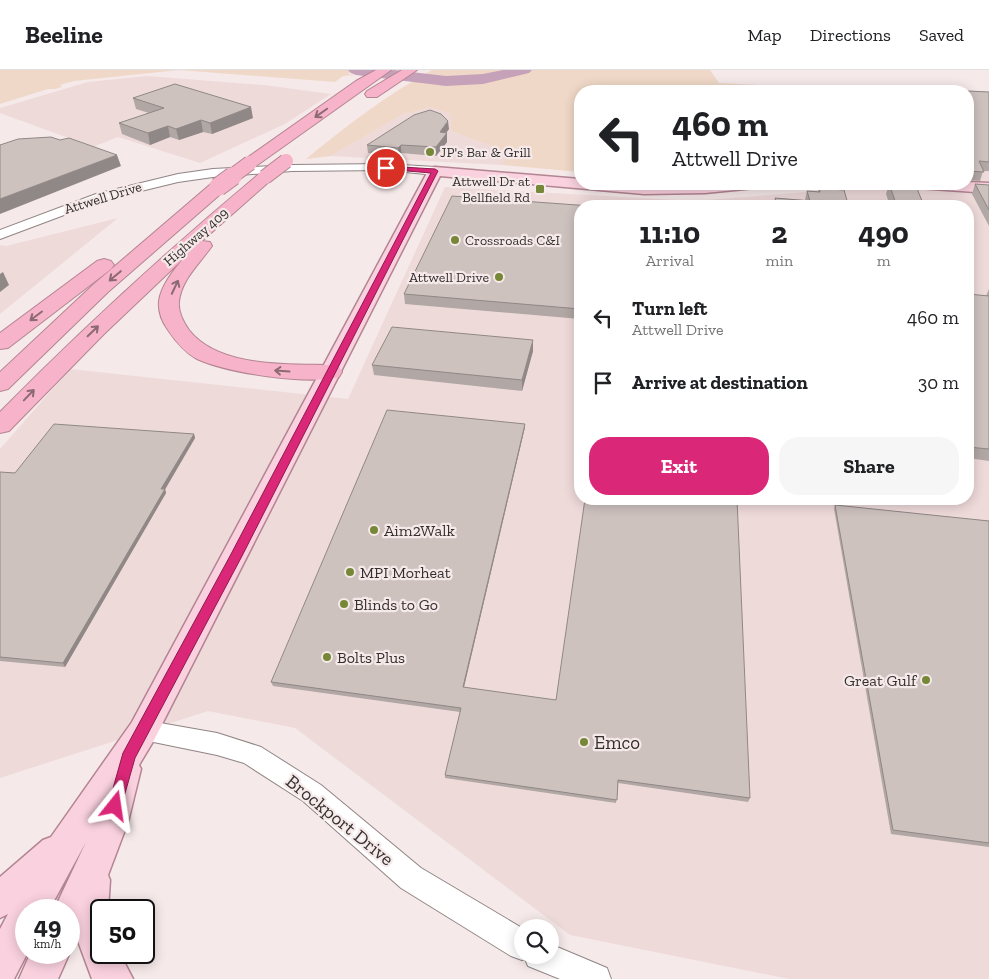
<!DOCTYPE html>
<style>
:root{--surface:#fff;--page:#f6f6f6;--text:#202124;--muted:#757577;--line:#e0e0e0;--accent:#db2777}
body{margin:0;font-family:"Zilla Slab",serif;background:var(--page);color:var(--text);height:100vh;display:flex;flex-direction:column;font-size:19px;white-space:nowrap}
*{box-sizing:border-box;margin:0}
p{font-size:16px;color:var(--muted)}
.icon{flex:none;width:28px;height:28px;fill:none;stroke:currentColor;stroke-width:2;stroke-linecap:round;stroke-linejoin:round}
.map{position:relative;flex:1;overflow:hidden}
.drawer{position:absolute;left:574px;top:130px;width:400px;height:305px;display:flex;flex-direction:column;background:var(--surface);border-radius:20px;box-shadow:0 2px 12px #0003}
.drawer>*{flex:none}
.banner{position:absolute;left:574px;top:15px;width:400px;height:105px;border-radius:20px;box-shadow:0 2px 12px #0003;background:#fff;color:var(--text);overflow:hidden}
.tools{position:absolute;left:514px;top:849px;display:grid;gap:10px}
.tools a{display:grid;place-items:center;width:45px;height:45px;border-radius:50%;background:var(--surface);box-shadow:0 2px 12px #0003;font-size:25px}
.speed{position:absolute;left:15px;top:829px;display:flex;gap:10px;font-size:25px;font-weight:700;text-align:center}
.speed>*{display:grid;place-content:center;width:65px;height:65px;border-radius:50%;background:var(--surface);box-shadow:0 2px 12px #0003;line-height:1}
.speed small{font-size:12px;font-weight:400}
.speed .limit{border:2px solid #111;border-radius:8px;background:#fff;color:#111}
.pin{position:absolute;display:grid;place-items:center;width:42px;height:42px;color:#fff;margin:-21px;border:2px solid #fff;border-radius:50%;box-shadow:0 1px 5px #0007}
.me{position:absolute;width:55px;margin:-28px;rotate:15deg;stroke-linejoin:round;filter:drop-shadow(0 0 4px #0008)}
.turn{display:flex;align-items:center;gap:18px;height:105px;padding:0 15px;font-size:22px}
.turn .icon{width:65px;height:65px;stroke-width:2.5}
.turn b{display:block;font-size:35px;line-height:42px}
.eta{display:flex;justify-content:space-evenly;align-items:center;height:85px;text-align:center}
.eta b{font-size:30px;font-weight:800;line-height:35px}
.primary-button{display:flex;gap:10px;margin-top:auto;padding:10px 15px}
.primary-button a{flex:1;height:58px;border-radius:20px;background:var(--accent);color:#fff;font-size:20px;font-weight:800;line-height:58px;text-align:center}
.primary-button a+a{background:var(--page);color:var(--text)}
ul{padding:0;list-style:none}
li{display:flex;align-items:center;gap:15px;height:65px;padding:0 15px}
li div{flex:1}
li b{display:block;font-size:19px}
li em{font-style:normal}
header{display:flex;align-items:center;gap:30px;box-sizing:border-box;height:70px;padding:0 25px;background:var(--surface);border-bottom:1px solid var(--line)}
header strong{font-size:24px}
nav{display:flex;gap:28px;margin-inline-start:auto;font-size:18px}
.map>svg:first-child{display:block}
</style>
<header>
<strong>Beeline</strong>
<nav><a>Map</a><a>Directions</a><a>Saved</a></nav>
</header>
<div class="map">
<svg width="989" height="909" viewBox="0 0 989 909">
<rect width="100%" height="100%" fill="#f6e9e9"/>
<g fill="#efdada" fill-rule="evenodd">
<polygon points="147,6 264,15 331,24 285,54 200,93 118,67 93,77 0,43 0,38 88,12"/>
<path d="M968,25l21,2v882h-200l-219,-44 -275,-207 -87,-17 -208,67v-329l70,-80 278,30 97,-212 249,14 126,-10 -1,-7h149zM580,136h388v293h-388z"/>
<polygon points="430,36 451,44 451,61 508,82 502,95 331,86 403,44"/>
<polygon points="118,148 0,244 0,175 6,176"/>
</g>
<g fill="#efd8c7">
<polygon points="0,0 354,0 348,4 355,5 343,6 335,12 179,0 74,11 60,15 62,17 55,19 48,19 0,34"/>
<path d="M432,0h278l9,13 77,4 1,4h-217v81l-78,-7 6,-13 -57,-21v-17l-21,-7 -27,7 -72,42 -25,3c41,-34 80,-63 126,-89z"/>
</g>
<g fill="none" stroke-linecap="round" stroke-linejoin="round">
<polygon fill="#c6a1ba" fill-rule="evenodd" points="348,0 394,0 446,6 483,4 503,0 532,0 529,3 483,14 446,16 356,5 351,3"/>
<g stroke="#908584" stroke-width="2">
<g id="minor">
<polygon points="386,94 435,97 441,101 435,105 386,100 292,101 213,107 178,112 104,130 0,169 0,160 96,124 178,104 213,99 292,95"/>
<polygon points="143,650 217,663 261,677 321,715 421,798 522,858 522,885 550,885 550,874 607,898 611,909 560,909 528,896 525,889 522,890 511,886 401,818 303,731 244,693 217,685 134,668 131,661 134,654"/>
</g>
</g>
<g stroke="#b38593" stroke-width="3">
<g id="major">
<polygon points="435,97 580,109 580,114 762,114 760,117 755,118 705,123 644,124 440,106 154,670 139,695 141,699 128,752 108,805 110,810 108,840 101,840 101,882 119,882 133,909 92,909 75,863 69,865 69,840 54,840 86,772 49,840 26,840 26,882 28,882 14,909 0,909 0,859 8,844 0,848 0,807 43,770 51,767 132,652 428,101 430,98"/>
<polygon points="968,112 989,113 989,123 918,118 913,117 911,114"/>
<polygon points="69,880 70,882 58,909 19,909 31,882 69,882"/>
</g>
</g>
<g stroke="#b38593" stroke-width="2">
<g id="highway">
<polygon points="376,0 391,0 256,96 244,96 242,93 244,90 356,11"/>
<polygon points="402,0 417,0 377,27 367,27 365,24 367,21"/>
<path d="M265,102l6,2 2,3 -2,3 -69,61 8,1 2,4c-12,17 -31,34 -33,56 -1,10 5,21 10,28 30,38 99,34 142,35l8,2 3,5 -3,5c-33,8 -111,-4 -142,-18 -13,-7 -21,-17 -29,-29 -6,-8 -10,-19 -9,-29 2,-15 14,-30 24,-42l-79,75 -95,97 -9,2v-21c83,-84 169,-163 259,-238z"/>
<polygon points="218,112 224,113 226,117 224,121 108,222 8,319 0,321 0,302 94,214 212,113"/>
<polygon points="104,189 111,191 114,195 111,199 8,278 0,279 0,263 97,191"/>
</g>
</g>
<use href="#minor" fill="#fff" fill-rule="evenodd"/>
<use href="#major" fill="#fad1df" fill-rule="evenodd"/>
<use href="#highway" fill="#f7b3c9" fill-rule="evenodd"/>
<g stroke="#b38593" stroke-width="16" stroke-linecap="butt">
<g id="highway-bridge-far1">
<polyline points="231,107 250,93"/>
<polyline points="265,107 286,91"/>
</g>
</g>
<g stroke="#b38593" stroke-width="20" stroke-linecap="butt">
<polyline id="highway-bridge" points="218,117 233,106"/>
</g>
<use href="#highway-bridge-far1" stroke="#f7b3c9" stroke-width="14"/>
<use href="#highway-bridge" stroke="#f7b3c9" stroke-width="18"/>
</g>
<g fill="#b1a7a4">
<polygon points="968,21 989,22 989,101 983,101 980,111 968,110"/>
<polygon points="133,28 253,48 212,64 203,62 179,70 170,67 150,75 122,64 119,53 149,43 136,39"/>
<polygon points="449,59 446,63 447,63 447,72 436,86 401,83 399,87 368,83 367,75"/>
<polygon points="889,114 924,136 926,136 890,136 886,124"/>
<polygon points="975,114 989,115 989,156 972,124"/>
<polygon points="819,118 848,134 867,136 763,136 764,134 774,135 775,128 805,130 807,121 818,122"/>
<polygon points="580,136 580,249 405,234 404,224"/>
<polygon points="989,219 989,391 968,388 968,224 986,226"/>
<polygon points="533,281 522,321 374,305 372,295"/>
<polygon points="525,357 464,617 750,728 748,732 618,713 616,733 445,708 445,705 460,642 273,616 271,612"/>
<polygon points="194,364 195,368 165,419 166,423 65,597 0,591 0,402 15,403"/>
<polygon points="835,435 989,451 989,777 891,764 834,439"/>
</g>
<g fill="#908886">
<polygon points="251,37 253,48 212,64 210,53"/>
<polygon points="201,50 203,62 179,70 176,59"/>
<polygon points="448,51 449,59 440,71 440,62"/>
<polygon points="168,56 170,67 150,75 148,63"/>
<polygon points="447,63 447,72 436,86 436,77"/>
<polygon points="401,75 401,83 399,87 398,78"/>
<polygon points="117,85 121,96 0,144 0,129"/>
<polygon points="3,202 9,215 0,222 0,204"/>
<polygon points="533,270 533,281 522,321 522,310"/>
<polygon points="525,354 525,357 463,621 463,617"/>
<polygon points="194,364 195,368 163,423 161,419"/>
<polygon points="165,419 166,423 65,597 63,593"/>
</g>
<g fill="#cec2bf" stroke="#908886">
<polygon points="175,14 251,37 210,53 201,50 176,59 168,56 148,63 119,53 164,38 133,28"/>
<polygon points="870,16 967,21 873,21"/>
<polygon points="968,21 989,22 989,92 979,91 984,102 968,101"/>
<polygon points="430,40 441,44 448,51 440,62 447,63 436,77 401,75 398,78 367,75 414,45"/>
<polygon points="51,67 60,70 69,68 117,85 0,129 0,75 18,69"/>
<polygon points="889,114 916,116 924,136 926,136 897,136"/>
<polygon points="975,114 989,115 989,140"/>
<polygon points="819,118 844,120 848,134 867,135 867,136 764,136 764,134 777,135 775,128 810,131 807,121 820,122"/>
<polygon points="452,126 591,136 580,136 580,239 404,224"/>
<polygon points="968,224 989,226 989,379 968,377"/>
<polygon points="392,257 533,270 522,310 372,295"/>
<polygon points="387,340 525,354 463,617 556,630 585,429 737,429 750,728 618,710 617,730 445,705 461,638 271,612"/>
<polygon points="54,354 194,364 161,419 165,419 63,593 0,587 0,402 15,403"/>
<polygon points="835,435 989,451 989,773 893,760"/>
</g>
<defs><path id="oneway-shaft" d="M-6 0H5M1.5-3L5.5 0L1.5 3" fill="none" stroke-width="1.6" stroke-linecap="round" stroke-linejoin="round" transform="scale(1.25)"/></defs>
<g stroke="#8c6a74">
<use href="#oneway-shaft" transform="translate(321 43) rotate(145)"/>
<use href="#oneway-shaft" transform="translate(115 206) rotate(140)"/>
<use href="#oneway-shaft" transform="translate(175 217) rotate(-65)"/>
<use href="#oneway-shaft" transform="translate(36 246) rotate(143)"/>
<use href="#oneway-shaft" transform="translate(93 261) rotate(-44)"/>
<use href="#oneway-shaft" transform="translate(282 301) rotate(-176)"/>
<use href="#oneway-shaft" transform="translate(29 325) rotate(-46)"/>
</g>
<polygon fill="#db2777" stroke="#8e194d" points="386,96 435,99 438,101 242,486 135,688 120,741 115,743 110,741 108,736 123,683 230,486 431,103 384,99 384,96"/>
<g fill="#768837" stroke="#f6e9e9" stroke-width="2">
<circle cx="430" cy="82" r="5"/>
<rect x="535" y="114" width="10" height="10" rx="2.5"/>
<circle cx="455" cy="170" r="5"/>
<circle cx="499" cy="207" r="5"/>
<circle cx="374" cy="460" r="5"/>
<circle cx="350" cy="502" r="5"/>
<circle cx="344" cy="534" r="5"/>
<circle cx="327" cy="587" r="5"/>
<circle cx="926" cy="610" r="5"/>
<circle cx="584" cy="672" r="5"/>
</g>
<g text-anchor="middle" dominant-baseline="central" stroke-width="4.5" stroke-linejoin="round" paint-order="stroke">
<g font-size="14" fill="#342f2f" stroke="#f6e9e9" text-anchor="start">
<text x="440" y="82">JP's Bar &amp; Grill</text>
<text x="530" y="111" text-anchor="end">Attwell Dr at<tspan x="530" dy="16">Bellfield Rd</tspan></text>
<text x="465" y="170">Crossroads C&amp;I</text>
<text x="489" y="207" text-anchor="end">Attwell Drive</text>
</g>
<g font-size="14" fill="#342f2f" stroke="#f6e9e9">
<text transform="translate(103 128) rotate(-17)">Attwell Drive</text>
<text transform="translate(196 167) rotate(-41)">Highway 409</text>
</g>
<g font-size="16" fill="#342f2f" stroke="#f6e9e9" text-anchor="start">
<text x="384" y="460">Aim2Walk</text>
<text x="360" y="502">MPI Morheat</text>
<text x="354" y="534">Blinds to Go</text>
<text x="337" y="587">Bolts Plus</text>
<text x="916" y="610" text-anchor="end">Great Gulf</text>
</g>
<g font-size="19" fill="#342f2f" stroke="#f6e9e9" text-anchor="start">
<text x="594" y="672">Emco</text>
</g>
<g font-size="19" fill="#342f2f" stroke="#f6e9e9">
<text transform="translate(340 750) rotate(39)">Brockport Drive</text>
</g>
</g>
</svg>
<div class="tools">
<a><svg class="icon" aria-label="search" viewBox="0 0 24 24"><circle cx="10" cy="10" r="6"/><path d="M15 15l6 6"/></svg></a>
</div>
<div class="speed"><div>49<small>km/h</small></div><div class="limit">50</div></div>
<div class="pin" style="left:386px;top:98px;background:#d93025"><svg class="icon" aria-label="arrive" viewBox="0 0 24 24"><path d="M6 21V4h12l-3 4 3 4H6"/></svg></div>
<svg class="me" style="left:115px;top:736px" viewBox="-20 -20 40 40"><path d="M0-17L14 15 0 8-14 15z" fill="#db2777" stroke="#fff" stroke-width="4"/></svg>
<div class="banner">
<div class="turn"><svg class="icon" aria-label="left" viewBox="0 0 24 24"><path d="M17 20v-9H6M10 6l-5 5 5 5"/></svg><div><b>460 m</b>Attwell Drive</div></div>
</div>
<section class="drawer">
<div class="eta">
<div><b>11:10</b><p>Arrival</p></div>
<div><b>2</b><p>min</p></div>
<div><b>490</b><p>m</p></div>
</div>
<ul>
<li><svg class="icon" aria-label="left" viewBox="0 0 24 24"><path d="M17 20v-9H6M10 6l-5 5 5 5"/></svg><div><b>Turn left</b><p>Attwell Drive</p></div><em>460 m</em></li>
<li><svg class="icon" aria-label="arrive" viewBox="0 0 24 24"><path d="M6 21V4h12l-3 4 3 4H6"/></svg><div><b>Arrive at destination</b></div><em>30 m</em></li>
</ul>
<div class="primary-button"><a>Exit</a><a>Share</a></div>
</section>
</div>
